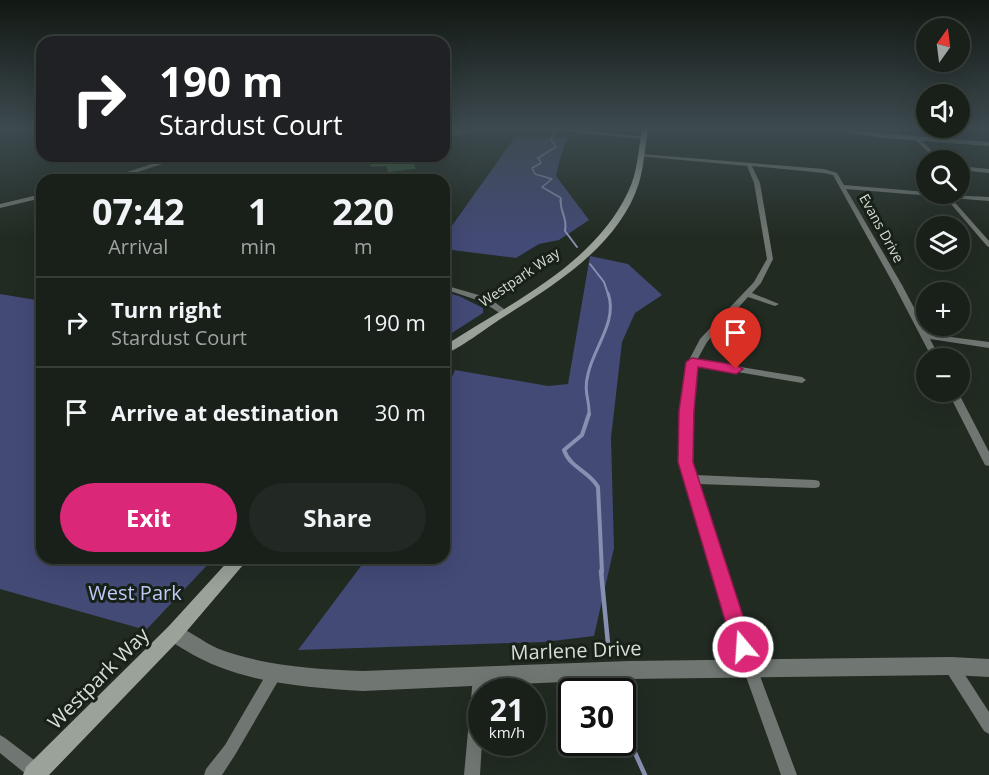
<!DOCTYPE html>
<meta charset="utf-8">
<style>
:root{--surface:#19201a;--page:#222823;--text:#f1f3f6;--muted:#9fa3a2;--line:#373e39;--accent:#db2777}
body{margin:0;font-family:"Open Sans",sans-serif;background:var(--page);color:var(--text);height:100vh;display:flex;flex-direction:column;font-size:22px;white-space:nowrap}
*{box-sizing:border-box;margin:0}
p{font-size:20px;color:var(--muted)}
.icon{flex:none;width:33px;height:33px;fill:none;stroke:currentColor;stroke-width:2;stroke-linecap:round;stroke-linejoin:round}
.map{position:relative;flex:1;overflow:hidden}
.details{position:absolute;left:36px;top:174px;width:414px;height:390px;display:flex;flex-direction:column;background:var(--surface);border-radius:18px;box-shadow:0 6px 24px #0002,0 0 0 2px var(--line)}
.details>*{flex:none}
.guide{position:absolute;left:36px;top:36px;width:414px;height:126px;border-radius:18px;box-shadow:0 6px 24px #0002,0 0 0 2px var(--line);background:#202124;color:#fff;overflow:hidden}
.needle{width:39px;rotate:14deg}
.controls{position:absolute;left:916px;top:18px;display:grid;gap:12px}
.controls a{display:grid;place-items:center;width:54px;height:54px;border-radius:50%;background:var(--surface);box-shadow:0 6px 24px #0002,0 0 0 2px var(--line);font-size:30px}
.speed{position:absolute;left:468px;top:678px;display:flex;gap:12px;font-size:30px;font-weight:700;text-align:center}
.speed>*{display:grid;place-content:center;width:78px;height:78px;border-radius:50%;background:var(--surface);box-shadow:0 6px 24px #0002,0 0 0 2px var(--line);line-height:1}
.speed small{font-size:15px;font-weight:400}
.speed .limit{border:3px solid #111;border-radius:9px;background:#fff;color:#111}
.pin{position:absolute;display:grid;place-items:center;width:51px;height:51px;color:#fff;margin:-62px -26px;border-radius:50% 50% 50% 0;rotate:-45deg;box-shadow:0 0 6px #0007}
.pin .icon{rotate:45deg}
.me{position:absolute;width:66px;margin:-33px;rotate:342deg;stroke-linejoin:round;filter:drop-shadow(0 0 4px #0008)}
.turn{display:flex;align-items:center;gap:21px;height:126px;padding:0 24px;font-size:27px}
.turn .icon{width:78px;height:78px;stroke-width:2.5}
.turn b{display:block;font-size:42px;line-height:51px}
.eta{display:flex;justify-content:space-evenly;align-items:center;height:102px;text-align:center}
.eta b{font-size:36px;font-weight:700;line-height:42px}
.cta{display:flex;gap:12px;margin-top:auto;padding:12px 24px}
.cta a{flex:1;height:69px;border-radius:36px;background:var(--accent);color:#fff;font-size:24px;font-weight:700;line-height:69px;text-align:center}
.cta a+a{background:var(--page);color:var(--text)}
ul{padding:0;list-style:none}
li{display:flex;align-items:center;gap:18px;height:90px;padding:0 24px;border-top:2px solid var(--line)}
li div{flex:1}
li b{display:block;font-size:22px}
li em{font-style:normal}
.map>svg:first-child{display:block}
</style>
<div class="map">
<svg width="989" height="775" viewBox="0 0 989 775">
<rect width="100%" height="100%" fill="#212b22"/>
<g fill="#434a76">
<polygon points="515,137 568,137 561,155 556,176 589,220 559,240 539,244 516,258 444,249 444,237"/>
<polygon points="590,256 628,264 662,295 635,313 622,342 611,438 614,548 594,636 544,642 298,650 367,558 444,558 444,397 455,370 548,386 568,384"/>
<polygon points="444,292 459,296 483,308 483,313 444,338"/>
<polygon points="0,294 42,301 42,558 214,558 146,630 0,589"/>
</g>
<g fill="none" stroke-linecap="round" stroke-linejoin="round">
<polyline stroke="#8790b0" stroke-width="1.5" points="555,131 551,139 556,147 538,158 541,163 532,168 535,174 552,179 542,187 561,198 560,201"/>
<g stroke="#8790b0" stroke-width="2">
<path d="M561,200c-2,11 7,17 4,31l12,16"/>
<polyline points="590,264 604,282 608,294"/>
</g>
<path stroke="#8790b0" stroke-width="3" d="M589,415c1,-16 -6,-22 -1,-41 6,-27 30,-53 20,-81"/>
<path stroke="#8790b0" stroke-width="4" d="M589,414l-7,21 -18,15c6,18 25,21 34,37l4,85"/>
<g stroke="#8790b0" stroke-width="4.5">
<polyline points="601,571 609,654"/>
<polyline points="612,689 613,692"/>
<polyline points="622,724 645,775"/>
</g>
</g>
<polygon fill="#37613b" points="411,156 416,169 388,172 386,166 371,167 369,157"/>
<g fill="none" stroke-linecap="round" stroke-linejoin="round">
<g fill="#707671" fill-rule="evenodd">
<polygon points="914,137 918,137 941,160 937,160 914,139"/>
<path d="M640,154l184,15 13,4 7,12 83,7v2l62,3v4l-38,-3 38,43v6l-2,-1 -42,-49 -99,-8 56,96 26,49 61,8v6l-59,-9 10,19h-8l-38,-73 -61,-110 -9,-2 -72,-7 8,17 13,76 -12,24 -9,10 27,11 -4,2 -27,-9 -41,45 -10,18 105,17 4,3 -4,3 -106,-18c-3,33 -11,79 -1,110l120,5 4,1 1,3 -1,3 -4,1 -117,-4 59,184 40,107h-16l-38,-107 -56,-185 -3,-4 1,-3 -4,-14 1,-51 6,-49 12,-23 54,-57 13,-23 -13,-76 -7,-17 -109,-10v-1z"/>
<polygon points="960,166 989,169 989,173 960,170"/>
<polygon points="444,285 489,298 508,312 507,314 501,314 483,302 444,289"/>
<polygon points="948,392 958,392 989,452 989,466 985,465"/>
<polygon points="951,659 956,661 989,712 989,734 984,731 946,671 944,666 946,661"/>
<polygon points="276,664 281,666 283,671 281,676 235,755 222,775 204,775 206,769 225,745 271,666"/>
<polygon points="480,670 485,672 487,677 486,692 482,692 482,742 480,775 464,775 473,677 475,672"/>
<polygon points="0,735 5,738 42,766 44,772 43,775 27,775 0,753"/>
</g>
<g fill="#707671" fill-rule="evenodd">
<polygon points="472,129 484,129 444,137 444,133"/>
<polygon points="543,129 563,129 646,137 643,139"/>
<polygon points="827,129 989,142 989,146 883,138"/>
<polygon points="177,156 187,156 113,180 102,180"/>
<polygon points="42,194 42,198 0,208 0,204"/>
<path d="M174,624c16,7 29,18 45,25 45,17 96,20 144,22l266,-10 322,-4 38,2v18l-38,-2 -322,4 -266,12c-60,-4 -125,-8 -178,-41 -8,-5 -16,-8 -20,-17l3,-6z"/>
</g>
<g fill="#9aa29a" fill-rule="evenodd">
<path d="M642,129h6c-3,18 -4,37 -9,54 -20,63 -85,102 -137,135 -14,9 -44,32 -58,36v-8c66,-43 149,-80 184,-154 10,-20 10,-42 14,-63z"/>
<polygon points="231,558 249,558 180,639 49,775 23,775 26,767 168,627"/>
</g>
</g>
<linearGradient id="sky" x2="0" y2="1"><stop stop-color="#121813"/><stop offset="0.54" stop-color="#3d4a4f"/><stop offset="1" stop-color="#3d4a4f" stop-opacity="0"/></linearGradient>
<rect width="989" height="237" fill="url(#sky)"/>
<polygon fill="#db2777" stroke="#8e194d" stroke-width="1.5" points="692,358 736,365 743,369 736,374 698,367 694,411 693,462 753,647 750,654 743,657 736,654 733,647 678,462 679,411 686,362"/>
<g text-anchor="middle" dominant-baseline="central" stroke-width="6" stroke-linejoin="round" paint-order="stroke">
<g font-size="14" fill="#d7ded8" stroke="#182118">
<text transform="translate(882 228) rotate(61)">Evans Drive</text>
<text transform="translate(519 277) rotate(-34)">Westpark Way</text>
</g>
<g font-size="20" fill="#c0caf7" stroke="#182118">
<text x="135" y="592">West Park</text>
</g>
<g font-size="20" fill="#d7ded8" stroke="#182118">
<text transform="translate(576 650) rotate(-2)">Marlene Drive</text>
<text transform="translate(98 678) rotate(-45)">Westpark Way</text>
</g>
</g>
</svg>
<div class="controls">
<a><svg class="needle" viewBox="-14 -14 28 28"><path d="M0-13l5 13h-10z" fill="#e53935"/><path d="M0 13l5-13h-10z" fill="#9fa3a2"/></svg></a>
<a><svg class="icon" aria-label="sound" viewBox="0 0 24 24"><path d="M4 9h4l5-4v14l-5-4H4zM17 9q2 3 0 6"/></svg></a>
<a><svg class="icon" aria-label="search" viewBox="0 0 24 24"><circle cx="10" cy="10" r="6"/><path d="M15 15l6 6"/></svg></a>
<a><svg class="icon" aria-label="layers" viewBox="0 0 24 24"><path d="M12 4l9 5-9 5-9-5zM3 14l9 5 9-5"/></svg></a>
<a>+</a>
<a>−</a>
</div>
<div class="speed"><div>21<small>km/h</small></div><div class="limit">30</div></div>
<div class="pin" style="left:736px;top:369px;background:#d93025"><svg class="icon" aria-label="arrive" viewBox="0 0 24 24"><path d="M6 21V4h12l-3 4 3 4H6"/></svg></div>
<svg class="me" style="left:743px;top:647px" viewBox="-20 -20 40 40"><circle r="17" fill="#db2777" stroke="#fff" stroke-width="3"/><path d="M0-11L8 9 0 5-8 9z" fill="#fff"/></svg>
<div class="guide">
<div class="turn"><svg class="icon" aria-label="right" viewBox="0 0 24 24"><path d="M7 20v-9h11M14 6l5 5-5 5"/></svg><div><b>190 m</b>Stardust Court</div></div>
</div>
<section class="details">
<div class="eta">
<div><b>07:42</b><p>Arrival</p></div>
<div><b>1</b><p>min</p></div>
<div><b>220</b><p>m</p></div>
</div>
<ul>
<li><svg class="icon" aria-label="right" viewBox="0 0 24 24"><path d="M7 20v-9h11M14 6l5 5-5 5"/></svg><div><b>Turn right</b><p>Stardust Court</p></div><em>190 m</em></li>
<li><svg class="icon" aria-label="arrive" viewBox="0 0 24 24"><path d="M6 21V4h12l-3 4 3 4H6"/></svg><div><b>Arrive at destination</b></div><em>30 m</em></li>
</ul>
<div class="cta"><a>Exit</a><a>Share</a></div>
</section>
</div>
